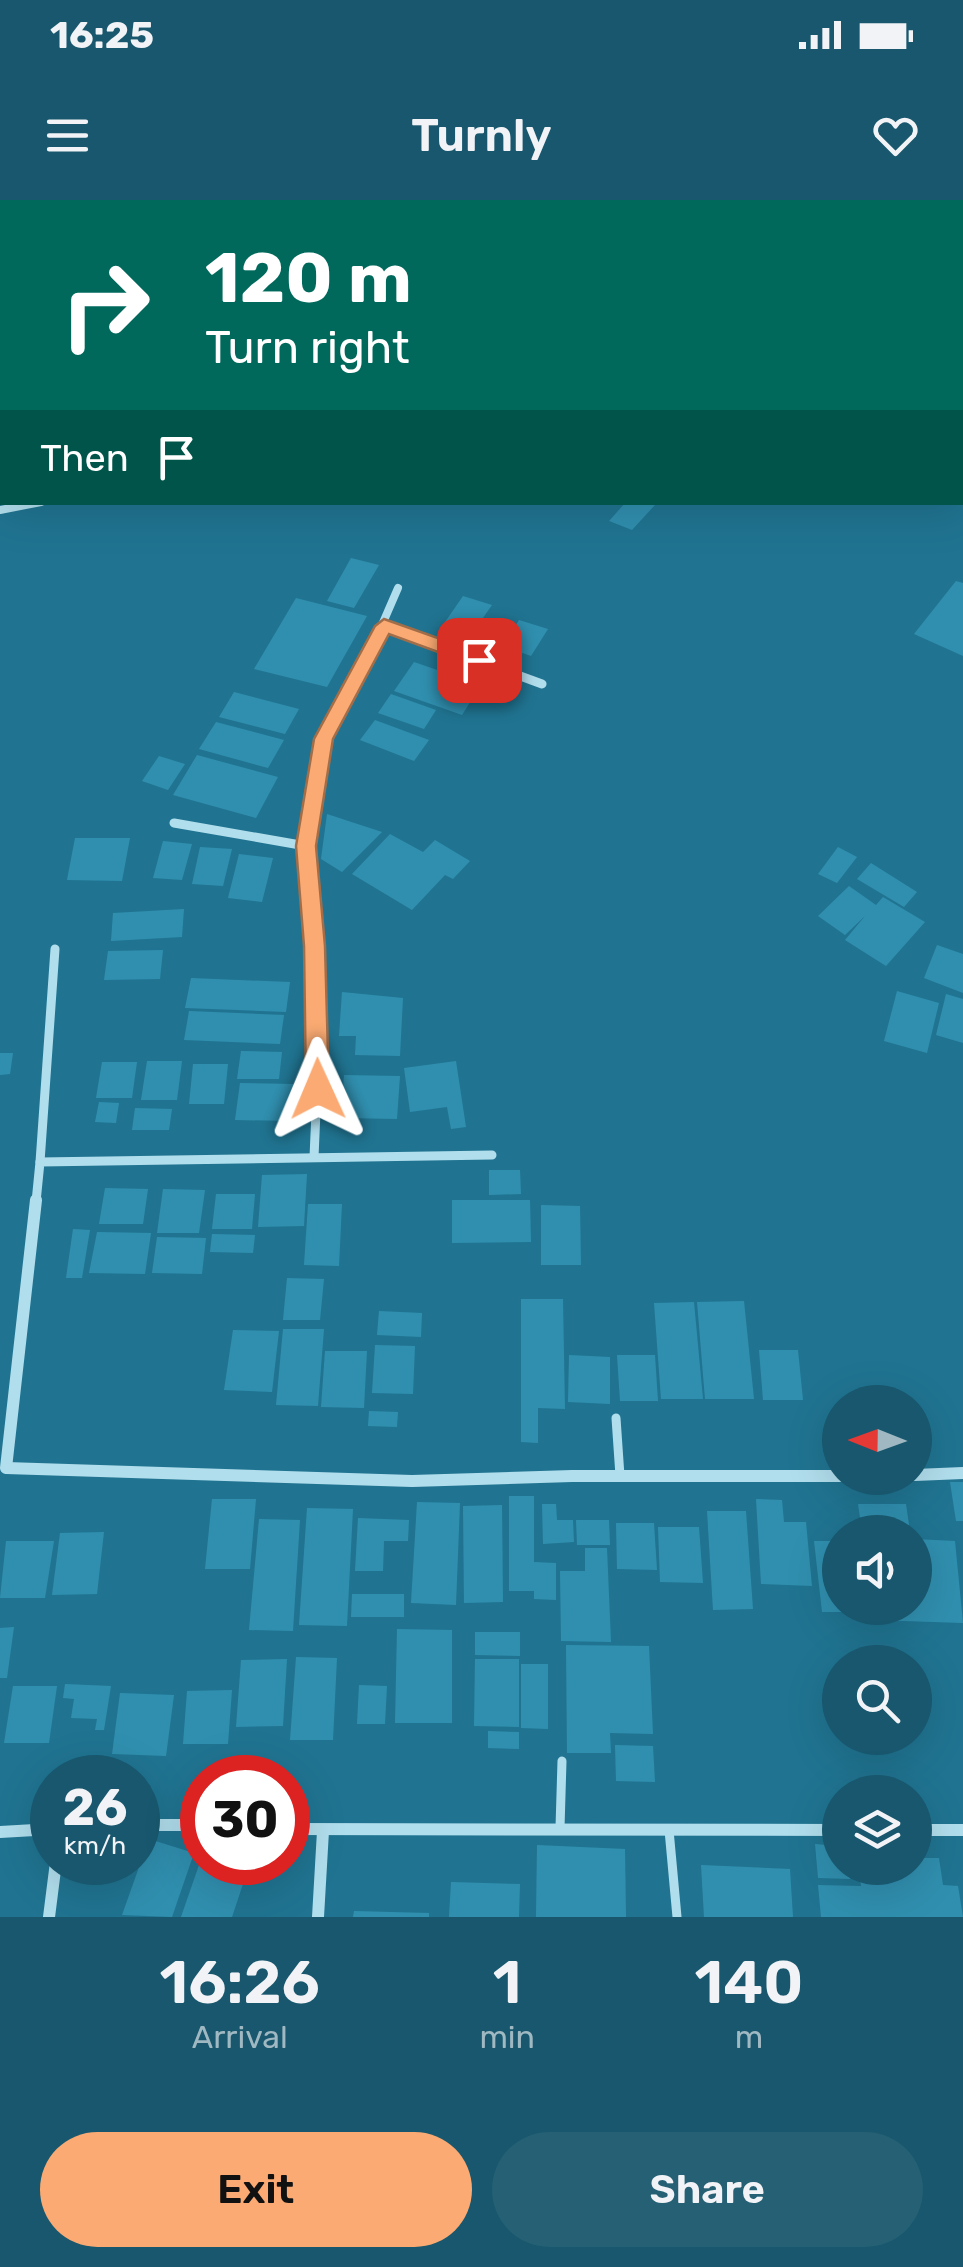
<!DOCTYPE html>
<style>
:root{--surface:#18576d;--page:#256075;--text:#f1f3f6;--muted:#9fb8c2;--accent:#faaa72}
body{margin:0;font-family:Rubik,sans-serif;background:var(--page);color:var(--text);height:100vh;display:flex;flex-direction:column;font-size:38px;white-space:nowrap}
*{box-sizing:border-box;margin:0}
p{font-size:32px;color:var(--muted)}
.icon{flex:none;width:55px;height:55px;fill:none;stroke:currentColor;stroke-width:2;stroke-linecap:round;stroke-linejoin:round}
.map{position:relative;height:1717px;overflow:hidden}
.side{display:flex;flex-direction:column;background:var(--surface);flex:1}
.side>*{flex:none}
.hud{position:absolute;left:0px;top:0px;width:965px;height:305px;box-shadow:0 10px 40px #0002;background:#00695c;color:#fff;overflow:hidden}
.needle{width:65px;rotate:271deg}
.tools{position:absolute;left:822px;top:1185px;display:grid;gap:20px}
.tools a{display:grid;place-items:center;width:110px;height:110px;border-radius:50%;background:var(--surface);box-shadow:0 10px 40px #0002;font-size:50px}
.speed{position:absolute;left:30px;top:1555px;display:flex;gap:20px;font-size:50px;font-weight:700;text-align:center}
.speed>*{display:grid;place-content:center;width:130px;height:130px;border-radius:50%;background:var(--surface);box-shadow:0 10px 40px #0002;line-height:1}
.speed small{font-size:25px;font-weight:400}
.speed .limit{border:15px solid #d22;background:#fff;color:#111}
.pin{position:absolute;display:grid;place-items:center;width:85px;height:85px;color:#fff;margin:-42px;border-radius:20px;box-shadow:0 5px 15px #0006}
.me{position:absolute;width:110px;margin:-55px;rotate:359deg;stroke-linejoin:round;filter:drop-shadow(0 0 8px #0008)}
.turn{display:flex;align-items:center;gap:35px;height:210px;padding:0 40px;font-size:45px}
.turn .icon{width:130px;height:130px;stroke-width:2.5}
.turn b{display:block;font-size:70px;line-height:85px}
.then{display:flex;align-items:center;height:95px;padding:0 40px;background:#0003;gap:20px;font-size:38px}
.eta{display:flex;justify-content:space-evenly;align-items:center;height:170px;text-align:center}
.eta b{font-size:60px;font-weight:600;line-height:70px}
.button{display:flex;gap:20px;margin-top:auto;padding:20px 40px}
.button a{flex:1;height:115px;border-radius:60px;background:var(--accent);color:#111;font-size:40px;font-weight:600;line-height:115px;text-align:center}
.button a+a{background:var(--page);color:var(--text)}
.status{display:flex;justify-content:space-between;align-items:center;height:70px;padding:0 50px;background:var(--surface);direction:ltr}
.status svg{height:28px;fill:currentColor}
header{display:flex;justify-content:space-between;align-items:center;height:130px;padding:0 40px;background:var(--surface);font-size:45px;font-weight:600}
.map>svg:first-child{display:block}
</style>
<div class="status"><b>16:25</b><svg viewBox="0 0 49 12"><path d="M0 12V9h3v3zM5 12V6h3v6zM10 12V3h3v9zM15 12V0h3v12zM26 1h20v11H26zM47 4h2v5h-2z"/></svg></div>
<header><svg class="icon" aria-label="menu" viewBox="0 0 24 24"><path d="M4 6h16M4 12h16M4 18h16"/></svg>Turnly<svg class="icon" aria-label="heart" viewBox="0 0 24 24"><path d="M12 20l-8-8c-3-5 5-10 8-4 3-6 11-1 8 4z"/></svg></header>
<div class="map">
<svg width="963" height="1717" viewBox="0 0 963 1717">
<rect width="100%" height="100%" fill="#207491"/>
<g fill="#308faf">
<polygon points="626,302 650,302 655,305 632,330 609,321"/>
<polygon points="351,358 379,365 354,408 327,401"/>
<polygon points="956,381 963,383 963,456 914,434"/>
<polygon points="463,396 492,405 471,435 443,425"/>
<polygon points="296,398 367,416 327,487 254,469"/>
<polygon points="519,420 548,429 531,456 502,446"/>
<polygon points="414,462 481,485 462,515 394,491"/>
<polygon points="234,492 299,509 285,534 219,517"/>
<polygon points="391,494 436,510 424,529 378,513"/>
<polygon points="375,520 429,540 414,561 360,540"/>
<polygon points="216,522 284,540 268,568 199,549"/>
<polygon points="197,555 278,577 256,618 173,595"/>
<polygon points="159,556 185,564 168,590 142,581"/>
<polygon points="327,614 382,632 342,672 321,659"/>
<polygon points="390,634 423,652 435,640 470,661 453,679 445,675 412,710 352,674"/>
<polygon points="75,638 130,638 122,681 67,680"/>
<polygon points="163,641 192,644 182,680 153,678"/>
<polygon points="200,647 232,649 223,686 192,684"/>
<polygon points="838,647 857,657 837,683 818,674"/>
<polygon points="239,654 273,658 262,702 228,698"/>
<polygon points="871,663 917,692 904,707 857,679"/>
<polygon points="849,686 876,705 883,697 925,722 886,766 845,740 865,716 845,735 818,716"/>
<polygon points="184,709 182,737 111,741 113,713"/>
<polygon points="937,745 963,754 963,793 924,778"/>
<polygon points="163,750 160,779 104,780 108,751"/>
<polygon points="191,778 290,782 286,812 185,808"/>
<polygon points="897,791 939,803 927,853 884,841"/>
<polygon points="342,792 403,798 400,856 355,855 356,836 339,836"/>
<polygon points="946,794 963,799 963,843 936,835"/>
<polygon points="189,811 284,815 280,844 184,840"/>
<polygon points="241,851 282,852 279,879 237,879"/>
<polygon points="0,853 13,853 10,874 0,875"/>
<polygon points="147,861 182,861 177,900 141,900"/>
<polygon points="456,861 466,927 451,929 447,907 410,912 404,868"/>
<polygon points="102,862 137,862 132,898 96,898"/>
<polygon points="193,864 228,864 224,904 189,904"/>
<polygon points="344,875 400,876 397,919 341,918"/>
<polygon points="240,883 294,884 290,921 235,920"/>
<polygon points="99,902 119,903 116,923 95,922"/>
<polygon points="135,908 172,909 169,930 132,930"/>
<polygon points="489,970 520,970 521,994 489,995"/>
<polygon points="307,974 304,1026 258,1027 262,975"/>
<polygon points="105,988 148,989 143,1024 99,1024"/>
<polygon points="163,989 205,990 199,1033 157,1033"/>
<polygon points="216,994 255,994 252,1029 212,1029"/>
<polygon points="452,1000 530,1000 531,1042 452,1043"/>
<polygon points="308,1004 342,1004 339,1066 304,1065"/>
<polygon points="541,1005 580,1006 581,1065 541,1065"/>
<polygon points="73,1029 90,1030 82,1078 66,1078"/>
<polygon points="97,1032 151,1033 145,1074 89,1073"/>
<polygon points="212,1034 255,1035 253,1053 210,1052"/>
<polygon points="157,1037 206,1038 202,1074 152,1073"/>
<polygon points="287,1078 324,1079 320,1120 283,1120"/>
<polygon points="521,1099 563,1099 565,1209 538,1208 538,1243 521,1242"/>
<polygon points="744,1101 754,1199 705,1199 697,1102"/>
<polygon points="694,1102 703,1199 661,1199 654,1103"/>
<polygon points="379,1111 422,1113 421,1137 377,1135"/>
<polygon points="283,1129 324,1129 318,1206 276,1205"/>
<polygon points="233,1130 279,1131 272,1192 224,1190"/>
<polygon points="375,1145 415,1146 413,1194 372,1193"/>
<polygon points="759,1150 798,1150 803,1200 763,1200"/>
<polygon points="325,1151 367,1151 364,1208 321,1207"/>
<polygon points="569,1155 610,1157 610,1204 568,1202"/>
<polygon points="617,1155 655,1155 658,1201 620,1201"/>
<polygon points="369,1211 398,1212 397,1227 368,1226"/>
<polygon points="950,1282 963,1282 963,1321 956,1321"/>
<polygon points="509,1296 534,1296 534,1362 556,1363 556,1400 534,1399 534,1391 509,1391"/>
<polygon points="212,1299 256,1299 250,1369 205,1369"/>
<polygon points="756,1299 782,1300 784,1322 806,1322 812,1386 761,1384"/>
<polygon points="417,1302 460,1303 456,1405 411,1403"/>
<polygon points="542,1304 556,1304 557,1320 573,1320 574,1342 543,1344"/>
<polygon points="858,1304 906,1304 910,1332 862,1332"/>
<polygon points="502,1305 503,1402 464,1403 463,1306"/>
<polygon points="307,1308 353,1309 347,1426 299,1425"/>
<polygon points="707,1311 746,1311 753,1409 713,1410"/>
<polygon points="358,1318 409,1320 408,1341 384,1341 383,1371 355,1371"/>
<polygon points="259,1319 300,1320 293,1431 249,1430"/>
<polygon points="576,1320 609,1320 610,1345 577,1345"/>
<polygon points="616,1323 654,1323 657,1370 617,1369"/>
<polygon points="658,1327 699,1327 703,1383 660,1382"/>
<polygon points="104,1332 97,1394 52,1395 60,1333"/>
<polygon points="915,1339 955,1341 963,1423 873,1420 872,1408 915,1408 915,1368 919,1369"/>
<polygon points="6,1341 54,1341 45,1398 0,1398"/>
<polygon points="814,1341 840,1341 840,1408 866,1408 866,1412 822,1412"/>
<polygon points="585,1348 607,1348 611,1442 561,1441 560,1371 585,1371"/>
<polygon points="352,1394 404,1394 404,1417 351,1417"/>
<polygon points="14,1427 7,1478 0,1478 0,1428"/>
<polygon points="397,1429 452,1430 452,1523 395,1523"/>
<polygon points="475,1432 520,1432 520,1456 475,1455"/>
<polygon points="566,1445 649,1446 653,1534 610,1533 611,1553 567,1553"/>
<polygon points="296,1457 337,1458 333,1540 290,1540"/>
<polygon points="287,1459 283,1526 236,1527 241,1460"/>
<polygon points="475,1459 519,1459 519,1527 474,1526"/>
<polygon points="521,1464 548,1464 548,1529 521,1528"/>
<polygon points="65,1484 111,1486 104,1530 95,1530 97,1519 71,1518 74,1499 63,1498"/>
<polygon points="359,1485 387,1486 385,1524 357,1524"/>
<polygon points="13,1486 57,1486 49,1543 4,1543"/>
<polygon points="232,1490 228,1544 183,1544 187,1491"/>
<polygon points="120,1493 174,1495 166,1556 112,1554"/>
<polygon points="488,1531 519,1532 519,1549 488,1548"/>
<polygon points="615,1545 653,1546 655,1582 616,1581"/>
<polygon points="149,1639 194,1653 172,1717 122,1715"/>
<polygon points="815,1644 840,1646 840,1668 849,1668 850,1679 818,1678"/>
<polygon points="537,1645 625,1649 626,1717 536,1717"/>
<polygon points="915,1658 939,1658 943,1685 958,1686 963,1717 821,1717 818,1685 861,1686 859,1668 915,1668"/>
<polygon points="200,1662 219,1662 247,1672 232,1717 181,1717"/>
<polygon points="701,1665 790,1669 793,1717 704,1717"/>
<polygon points="451,1682 520,1684 519,1717 449,1717"/>
<polygon points="354,1711 429,1713 429,1717 353,1717"/>
</g>
<g fill="none" stroke-linecap="round" stroke-linejoin="round">
<g stroke="#b1deed" stroke-width="9">
<polyline points="616,1218 620,1276"/>
<polyline points="560,1628 562,1561"/>
<polyline points="669,1630 677,1717"/>
</g>
<g stroke="#b1deed" stroke-width="8">
<polyline points="0,310 41,302"/>
<polyline points="384,425 427,441"/>
<polyline points="375,441 398,388"/>
</g>
<g stroke="#b1deed" stroke-width="9">
<polyline points="420,439 542,484"/>
<polyline points="174,623 306,646"/>
<polyline points="314,957 317,889 308,621 323,539 377,439"/>
<polyline points="40,962 55,749"/>
<polyline points="36,1002 40,962 492,955"/>
</g>
<g stroke="#b1deed" stroke-width="12">
<polyline points="36,1000 6,1268 412,1281 572,1276 840,1276"/>
<polyline points="915,1275 963,1273"/>
<polyline points="138,1625 202,1625"/>
<polyline points="288,1629 840,1630"/>
<polyline points="915,1630 963,1630"/>
<polyline points="0,1632 52,1629"/>
<polyline points="49,1717 56,1662"/>
<polyline points="318,1717 323,1631"/>
</g>
</g>
<polygon fill="#faaa72" stroke="#a26e4a" stroke-width="2.5" points="384,419 486,455 489,460 479,467 389,434 333,539 316,646 325,746 329,889 326,896 309,896 306,889 304,746 296,646 314,539 375,426"/>
</svg>
<div class="tools">
<a><svg class="needle" viewBox="-14 -14 28 28"><path d="M0-13l5 13h-10z" fill="#e53935"/><path d="M0 13l5-13h-10z" fill="#9fb8c2"/></svg></a>
<a><svg class="icon" aria-label="sound" viewBox="0 0 24 24"><path d="M4 9h4l5-4v14l-5-4H4zM17 9q2 3 0 6"/></svg></a>
<a><svg class="icon" aria-label="search" viewBox="0 0 24 24"><circle cx="10" cy="10" r="6"/><path d="M15 15l6 6"/></svg></a>
<a><svg class="icon" aria-label="layers" viewBox="0 0 24 24"><path d="M12 4l9 5-9 5-9-5zM3 14l9 5 9-5"/></svg></a>
</div>
<div class="speed"><div>26<small>km/h</small></div><div class="limit">30</div></div>
<div class="pin" style="left:479px;top:460px;background:#d93025"><svg class="icon" aria-label="arrive" viewBox="0 0 24 24"><path d="M6 21V4h12l-3 4 3 4H6"/></svg></div>
<svg class="me" style="left:318px;top:889px" viewBox="-20 -20 40 40"><path d="M0-17L14 15 0 8-14 15z" fill="#faaa72" stroke="#fff" stroke-width="4"/></svg>
<div class="hud">
<div class="turn"><svg class="icon" aria-label="right" viewBox="0 0 24 24"><path d="M7 20v-9h11M14 6l5 5-5 5"/></svg><div><b>120 m</b>Turn right</div></div>
<div class="then">Then<svg class="icon" aria-label="arrive" viewBox="0 0 24 24"><path d="M6 21V4h12l-3 4 3 4H6"/></svg></div>
</div>
</div>
<section class="side">
<div class="eta">
<div><b>16:26</b><p>Arrival</p></div>
<div><b>1</b><p>min</p></div>
<div><b>140</b><p>m</p></div>
</div>
<div class="button"><a>Exit</a><a>Share</a></div>
</section>
